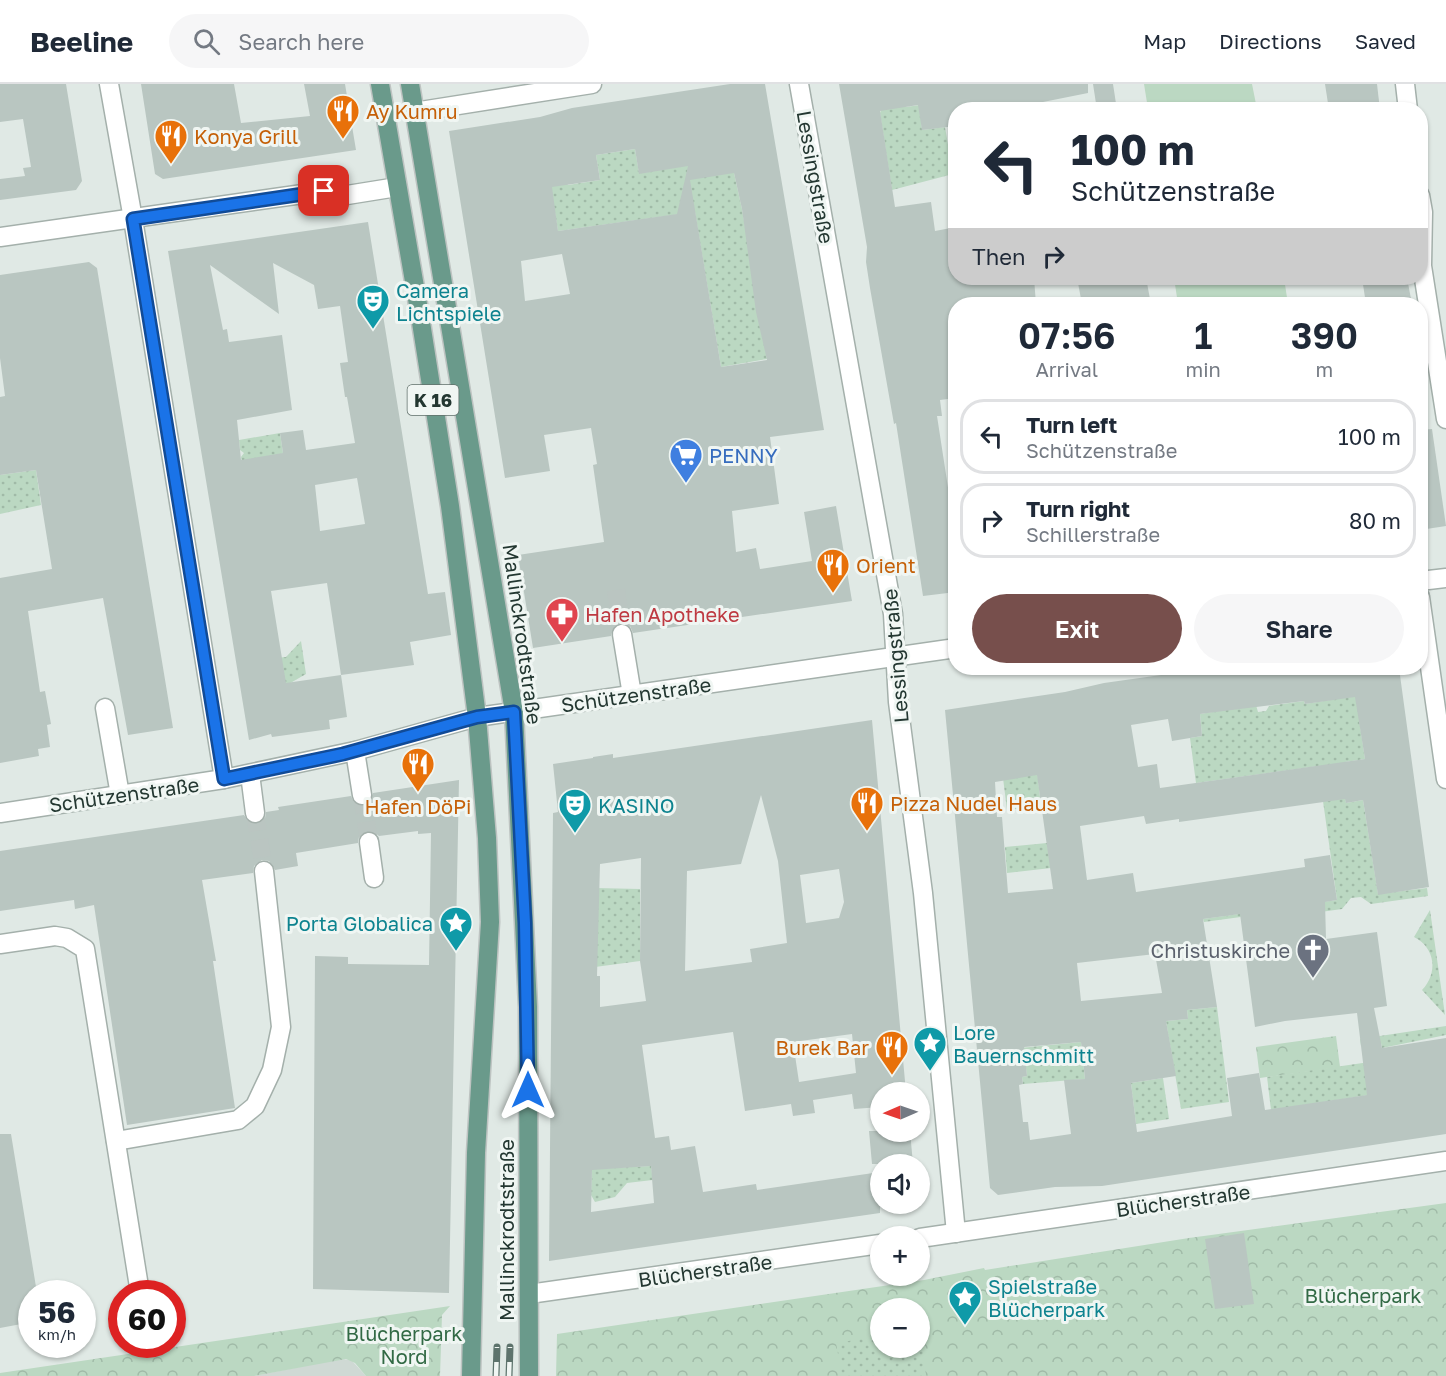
<!DOCTYPE html>
<meta charset="utf-8">
<style>
:root{--surface:#fff;--page:#f6f6f7;--text:#1f2937;--muted:#747a83;--line:#e0e1e3;--accent:#774f4c}
body{margin:0;font-family:"Golos Text",sans-serif;background:var(--page);color:var(--text);height:100vh;display:flex;flex-direction:column;font-size:22px;white-space:nowrap}
*{box-sizing:border-box;margin:0}
p{font-size:20px;color:var(--muted)}
.icon{flex:none;width:33px;height:33px;fill:none;stroke:currentColor;stroke-width:2;stroke-linecap:round;stroke-linejoin:round}
.map{position:relative;flex:1;overflow:hidden}
.side{position:absolute;left:948px;top:213px;width:480px;height:378px;display:flex;flex-direction:column;background:var(--surface);border-radius:24px;box-shadow:0 2px 4px #0004}
.side>*{flex:none}
.guide{position:absolute;left:948px;top:18px;width:480px;height:183px;border-radius:24px;box-shadow:0 2px 4px #0004;background:#fff;color:var(--text);overflow:hidden}
.needle{width:39px;rotate:268deg}
.controls{position:absolute;left:870px;top:998px;display:grid;gap:12px}
.controls a{display:grid;place-items:center;width:60px;height:60px;border-radius:50%;background:var(--surface);box-shadow:0 2px 4px #0004;font-size:30px}
.speed{position:absolute;left:18px;top:1196px;display:flex;gap:12px;font-size:30px;font-weight:700;text-align:center}
.speed>*{display:grid;place-content:center;width:78px;height:78px;border-radius:50%;background:var(--surface);box-shadow:0 2px 4px #0004;line-height:1}
.speed small{font-size:15px;font-weight:400}
.speed .limit{border:9px solid #d22;background:#fff;color:#111}
.pin{position:absolute;display:grid;place-items:center;width:51px;height:51px;color:#fff;margin:-26px;border-radius:12px;box-shadow:0 3px 9px #0006}
.me{position:absolute;width:66px;margin:-33px;rotate:0deg;stroke-linejoin:round;filter:drop-shadow(0 0 4px #0008)}
.turn{display:flex;align-items:center;gap:21px;height:126px;padding:0 24px;font-size:27px}
.turn .icon{width:78px;height:78px;stroke-width:2.5}
.turn b{display:block;font-size:42px;line-height:51px}
.then{display:flex;align-items:center;height:57px;padding:0 24px;background:#0003;gap:12px;font-size:22px}
.eta{display:flex;justify-content:space-evenly;align-items:center;height:102px;text-align:center}
.eta b{font-size:36px;font-weight:600;line-height:42px}
.action{display:flex;gap:12px;margin-top:auto;padding:12px 24px}
.action a{flex:1;height:69px;border-radius:36px;background:var(--accent);color:#fff;font-size:24px;font-weight:600;line-height:69px;text-align:center}
.action a+a{background:var(--page);color:var(--text)}
ul{padding:0;list-style:none}
li{display:flex;align-items:center;gap:18px;height:75px;margin:0 12px 9px;padding:0 12px;border:3px solid var(--line);border-radius:24px}
li div{flex:1}
li b{display:block;font-size:22px}
li em{font-style:normal}
header{display:flex;align-items:center;gap:36px;box-sizing:border-box;height:84px;padding:0 30px;background:var(--surface);border-bottom:2px solid var(--line)}
header strong{font-size:28px}
nav{display:flex;gap:33px;margin-inline-start:auto;font-size:21px}
.search{width:420px;height:54px;background:var(--page);display:flex;align-items:center;gap:15px;box-sizing:border-box;padding:0 21px;border-radius:33px;color:var(--muted);font-size:22px}
.map>svg:first-child{display:block}
</style>
<header>
<strong>Beeline</strong>
<div class="search"><svg class="icon" aria-label="search" viewBox="0 0 24 24"><circle cx="10" cy="10" r="6"/><path d="M15 15l6 6"/></svg>Search here</div>
<nav><a>Map</a><a>Directions</a><a>Saved</a></nav>
</header>
<div class="map">
<svg width="1446" height="1292" viewBox="0 0 1446 1292">
<defs>
<pattern id="park-crowns" width="20" height="18" patternUnits="userSpaceOnUse" patternTransform="scale(1.5)"><rect width="20" height="18" fill="#bbd8c2"/><path d="M2 6a3 3 0 1 1 6 0M12 15a3 3 0 1 1 6 0" fill="none" stroke="#a0baa7"/></pattern>
<pattern id="garden-dots" width="8" height="8" patternUnits="userSpaceOnUse" patternTransform="scale(1.5)"><rect width="8" height="8" fill="#bbd8c2"/><path d="M2 2h.1M6 6h.1" fill="none" stroke="#a0baa7" stroke-width="1.8" stroke-linecap="round"/></pattern>
</defs>
<rect width="100%" height="100%" fill="#e0e9e5"/>
<polygon fill="#cfd9d4" points="340,1275 351,1276 366,1292 254,1292"/>
<g fill="#bbd8c2">
<polygon points="1144,0 1252,0 1257,25 1148,25"/>
<polygon points="1174,194 1284,194 1288,220 1178,220"/>
</g>
<g fill="url(#park-crowns)" fill-rule="evenodd">
<polygon points="1336,952 1340,983 1260,994 1256,963"/>
<path d="M1446,1119v173h-890l1,-42 367,-54 60,-12 1,2 204,-32zM880,1224h40v39h-40z"/>
<polygon points="450,1222 442,1231 440,1292 366,1292 355,1279 346,1275 254,1292 0,1292 0,1289"/>
</g>
<g fill="url(#garden-dots)">
<polygon points="920,21 922,46 945,43 953,90 892,106 880,29 883,22 906,23"/>
<polygon points="652,63 734,89 742,125 767,275 721,283 695,128 558,147 546,73 568,101 600,96 596,71 635,65 639,89 648,88"/>
<polygon points="280,349 283,369 244,390 241,373 244,369 240,366 239,356"/>
<polygon points="36,386 41,421 0,430 0,391"/>
<polygon points="301,557 306,590 280,605 276,574 286,573"/>
<polygon points="1367,610 1359,635 1365,675 1345,678 1347,699 1343,700 1346,719 1363,716 1378,810 1427,804 1428,812 1371,820 1361,813 1351,814 1342,825 1306,830 1300,825 1204,838 1203,835 1337,816 1318,682 1196,699 1190,654 1202,652 1200,630 1256,621 1258,628 1266,627 1269,622 1304,617 1305,620"/>
<polygon points="1037,686 1041,722 1007,726 1003,694"/>
<polygon points="1047,759 1051,784 1007,789 1005,763"/>
<polygon points="596,804 640,805 640,877 595,883"/>
<path d="M1430,826l15,105 -23,-25c16,-16 14,-42 -8,-53z"/>
<polygon points="1217,923 1229,1018 1181,1025 1166,937 1188,935 1187,926"/>
<polygon points="1446,942 1446,951 1382,964 1381,959 1361,962 1360,955"/>
<polygon points="1081,958 1085,995 1023,1000 1022,993 1027,992 1025,976 1021,976 1020,964"/>
<polygon points="1390,975 1395,1007 1271,1026 1267,993"/>
<polygon points="1163,994 1169,1035 1136,1040 1131,999"/>
<polygon points="651,1082 652,1090 661,1095 627,1099 615,1113 595,1118 591,1111 592,1085"/>
<polygon points="880,1252 880,1263 915,1263 923,1266 926,1292 842,1292 836,1259"/>
</g>
<g fill="#b9c6c1" fill-rule="evenodd">
<polygon points="0,0 66,0 82,97 76,106 0,116 0,95 25,92 23,84 31,83 23,35 0,38"/>
<polygon points="141,0 234,0 241,39 310,32 304,0 345,0 356,66 163,95 155,90"/>
<path d="M730,0h35l59,346 -54,7 9,67 -47,7 4,41 20,-4 4,21 52,-8 -8,-49 32,-6 16,95 -219,32 -3,-7 -9,-3 -7,3 -3,10 -78,12 -15,-93 86,-13 -11,-77 4,-1 -6,-36 -47,7 6,36 -45,7 -56,-347 91,-14 32,-9zM635,65l4,25 49,-8 -11,48 -119,17 -6,-44 48,-7 -4,-25zM734,89l8,36 14,103 11,48 -46,7 -31,-187zM562,170l8,40 -45,7 -4,-40z"/>
<polygon points="839,0 1088,0 1088,9 1033,20 1033,26 956,26 956,42 922,46 918,21 880,27 895,123 931,118 935,147 956,143 956,194 1034,194 1036,220 956,220 956,314 940,316 942,332 937,332 949,410 956,409 956,508 923,512 896,339 894,340 870,204 866,178 867,163"/>
<polygon points="1093,0 1113,0 1117,26 1097,26"/>
<polygon points="1325,0 1377,0 1380,26 1329,26"/>
<path d="M368,138l60,372 17,-2 6,43 -41,7 4,23 -73,10 6,42 -18,3 1,9 -58,8 -1,-3 -22,6 -81,-489zM273,179l41,22 4,24 22,-3 8,56 -8,1 5,34h2l8,46 -49,7 -3,-20 -23,3 3,20 -42,7 -4,-40 55,-10 -10,-75 -53,7 -2,-13 -4,1 -13,-65 69,49zM357,394l8,46 -45,7 -5,-46zM327,499l14,92 -55,8 -15,-92z"/>
<polygon points="89,178 97,184 173,644 128,651 103,514 28,527 40,608 45,607 51,640 47,641 50,663 38,665 39,672 0,679 0,494 52,485 36,386 0,391 0,313 5,312 0,274 0,191"/>
<polygon points="1077,194 1146,194 1151,220 1082,220"/>
<polygon points="1362,194 1407,194 1412,220 1366,220"/>
<polygon points="1432,345 1446,442 1420,446 1420,346"/>
<path d="M1211,584h188l30,219 -51,8 -15,-95 -17,3 -1,-4 -166,23v-3l-33,5 -2,-8 -64,10 7,54 46,-7 3,19 169,-25 -1,-8 26,-4 7,45 -12,2 1,37 51,-7 10,74 -13,2 8,40 64,-10v96l-344,52 -47,1 -57,8 -8,-7 -45,-478 120,-18 39,-9zM1355,613l10,62 -205,29 -3,-24 -19,3 -7,-42 37,-6 4,22 30,-5 -2,-22 104,-13 1,3zM1037,691l16,114 -45,4 -6,-76h-5l-2,-35zM1240,830l15,113 30,-6 72,-8 10,82 -102,15 -6,-37 -32,5 5,38 -95,16 -6,-49 45,-7 -10,-55 22,-2 -1,-9 30,-3 -14,-88zM1155,870l7,39 -81,8 -4,-38zM1081,958l4,37 -21,1 7,54 -41,6 -2,-18h-5l-4,-37 4,-1 -1,-7 5,-1 -3,-29z"/>
<path d="M872,636l34,372h-26v15l-26,2 -2,-15 -39,6 2,13 -22,3 -2,-12 -46,7 -12,-79 -91,13 13,93 14,-2 2,14 24,-4 8,46 53,-8 1,6 123,-18v41l-331,48 4,-448 5,-1 -5,-48 40,-6v-1l20,-3v4zM761,711l17,66 9,82 -37,6 2,13 -67,9 2,-100 54,-7zM641,774l-1,103 6,40 -46,6v-31h-3l3,-112zM839,785l5,33 -5,16 -33,5 -6,-48zM852,950l4,39 -57,9 -6,-40zM651,1082l3,37 -63,9 1,-42z"/>
<polygon points="459,696 449,1209 313,1205 315,872 348,873 348,880 429,881 431,749 418,750 418,747 379,752 374,748 367,747 359,753 358,759 296,769 298,782 275,786 269,777 262,776 254,782 253,789 202,796 216,877 213,877 235,1024 127,1041 94,821 75,825 74,816 0,827 0,767 244,731 250,739 257,740 265,734 266,728 279,726 278,723 351,712 354,718 363,722 369,719 373,709"/>
<polygon points="869,1047 910,1047 913,1080 872,1080"/>
<polygon points="0,1050 11,1050 37,1209 32,1209 32,1238 0,1244"/>
<polygon points="1244,1149 1254,1220 1215,1225 1205,1155"/>
</g>
<g fill="none" stroke-linecap="round" stroke-linejoin="round">
<g stroke="#bac5c1" stroke-width="18" stroke-dasharray="18 9" stroke-linecap="butt">
<polyline points="616,506 622,550"/>
<polyline points="362,711 369,758"/>
<polyline points="255,729 264,787"/>
</g>
<g stroke="#a4b0ab" stroke-width="21">
<g id="minor">
<polyline points="109,0 133,135 224,695"/>
<polyline points="799,0 893,530 898,618 923,809 956,1149"/>
<polyline points="1405,0 1408,26"/>
<polyline points="414,28 592,0"/>
<polyline points="1420,111 1423,128 1422,182 1446,335"/>
<polyline points="0,153 324,107 341,112 397,103"/>
<polyline points="1420,497 1446,494"/>
<polyline points="1420,513 1446,695"/>
<polyline points="622,550 632,611"/>
<polyline points="105,624 120,711"/>
<polyline points="355,667 362,711"/>
<polyline points="250,690 255,729"/>
<polyline points="0,729 224,695 355,667 477,633 956,564"/>
<polyline points="369,758 374,794"/>
<polyline points="0,860 55,852 67,854 85,865 140,1209"/>
<polyline points="116,1057 238,1036 255,1022 272,986 281,943 264,787"/>
<polyline points="920,1154 1446,1077"/>
<polyline points="529,1210 880,1160"/>
</g>
</g>
<g stroke="#bdc3c1" stroke-width="21">
<g id="major">
<polyline points="380,0 420,232 450,422 477,633 487,754 490,838 476,1069 471,1292"/>
<polyline points="410,0 514,628 528,923 529,1292"/>
</g>
</g>
<use href="#minor" stroke="#fff" stroke-width="18"/>
<use href="#major" stroke="#6a9a8b" stroke-width="18"/>
<g stroke="#5d736c" stroke-width="7">
<g id="rail">
<polyline points="496,1292 497,1263"/>
<polyline points="509,1292 510,1263"/>
</g>
</g>
<use href="#rail" stroke="#f0f6f3" stroke-width="4.5" stroke-dasharray="14" stroke-linecap="butt"/>
</g>
<g fill="none" stroke-linecap="round" stroke-linejoin="round">
<g stroke="#114b97" stroke-width="15">
<polyline id="route" points="324,107 133,135 224,695 343,670 477,633 514,628 525,839 528,1006"/>
</g>
<use href="#route" stroke="#1a73e8" stroke-width="10"/>
</g>
<defs>
<g id="restaurant-pin" transform="scale(1.725)"><path d="M0 17L-7.5 6A9.5 9.5 0 1 1 7.5 6Z" fill="#e8710a" stroke="#f0f6f3"/><path d="M-5-6h1v4h1v-4h1v4h1v-4h1v5L-1.5 .5V6h-2V.5L-5-1ZM5-6V6H3V1.5H1.5Q1.5-4 5-6Z" fill="#fff"/></g>
<g id="theatre-pin" transform="scale(1.725)"><path d="M0 17L-7.5 6A9.5 9.5 0 1 1 7.5 6Z" fill="#0f9aa8" stroke="#f0f6f3"/><path d="M-5-5.5Q0-4 5-5.5V0Q5 5 0 6Q-5 5-5 0ZM-3.3-2.5H-1v1.5H-3.3ZM1-2.5H3.3v1.5H1ZM-2.8 1Q0 5.5 2.8 1Z" fill="#fff"/></g>
<g id="supermarket-pin" transform="scale(1.725)"><path d="M0 17L-7.5 6A9.5 9.5 0 1 1 7.5 6Z" fill="#3f7fe0" stroke="#f0f6f3"/><path d="M-6-5.5h2.5l.6 2H6L4.5 2H-2.5L-4.4-4H-6ZM-1.5 3.2a1.3 1.3 0 1 0 .1 0ZM3 3.2a1.3 1.3 0 1 0 .1 0Z" fill="#fff"/></g>
<g id="pharmacy-pin" transform="scale(1.725)"><path d="M0 17L-7.5 6A9.5 9.5 0 1 1 7.5 6Z" fill="#e0444e" stroke="#f0f6f3"/><path d="M-2-6h4v4h4v4h-4v4h-4v-4h-4v-4h4Z" fill="#fff"/></g>
<g id="sight-pin" transform="scale(1.725)"><path d="M0 17L-7.5 6A9.5 9.5 0 1 1 7.5 6Z" fill="#0f9aa8" stroke="#f0f6f3"/><path d="M0-6L1.8-2.2L6-1.7L2.9 1.2L3.7 5.4L0 3.3L-3.7 5.4L-2.9 1.2L-6-1.7L-1.8-2.2Z" fill="#fff"/></g>
<g id="church-pin" transform="scale(1.725)"><path d="M0 17L-7.5 6A9.5 9.5 0 1 1 7.5 6Z" fill="#6b7280" stroke="#f0f6f3"/><path d="M-1.2-6h2.4v3.5h3.3v2.4h-3.3V6h-2.4V-.1h-3.3v-2.4h3.3Z" fill="#fff"/></g>
</defs>
<g fill-rule="evenodd">
<use href="#restaurant-pin" x="343" y="27"/>
<use href="#restaurant-pin" x="171" y="52"/>
<use href="#theatre-pin" x="373" y="217"/>
<use href="#supermarket-pin" x="686" y="371"/>
<use href="#restaurant-pin" x="833" y="481"/>
<use href="#pharmacy-pin" x="562" y="530"/>
<use href="#restaurant-pin" x="418" y="680"/>
<use href="#restaurant-pin" x="867" y="719"/>
<use href="#theatre-pin" x="575" y="721"/>
<use href="#sight-pin" x="456" y="839"/>
<use href="#church-pin" x="1313" y="866"/>
<use href="#sight-pin" x="930" y="959"/>
<use href="#restaurant-pin" x="892" y="963"/>
<use href="#sight-pin" x="965" y="1213"/>
</g>
<g text-anchor="middle" dominant-baseline="central" stroke-width="6" stroke-linejoin="round" paint-order="stroke">
<rect fill="#f0f6f3" stroke="#60706b" stroke-width="1.5" x="407.5" y="301" width="51" height="30" rx="4.5"/>
<g font-size="18" font-weight="bold" fill="#233731">
<text x="433" y="316">K 16</text>
</g>
<g font-size="20" fill="#c56008" stroke="#f0f6f3" text-anchor="start">
<text x="366" y="27">Ay Kumru</text>
<text x="194" y="52">Konya Grill</text>
<text x="856" y="481">Orient</text>
<text x="890" y="719">Pizza Nudel Haus</text>
<text x="418" y="722" text-anchor="middle">Hafen DöPi</text>
<text x="869" y="963" text-anchor="end">Burek Bar</text>
</g>
<g font-size="20" fill="#233731" stroke="#f0f6f3">
<text transform="translate(816 93) rotate(80)">Lessingstraße</text>
<text transform="translate(523 550) rotate(82)">Mallinckrodtstraße</text>
<text transform="translate(895 572) rotate(-95)">Lessingstraße</text>
<text transform="translate(636 610) rotate(-8)">Schützenstraße</text>
<text transform="translate(124 710) rotate(-8)">Schützenstraße</text>
<text transform="translate(1183 1116) rotate(-8)">Blücherstraße</text>
<text transform="translate(506 1146) rotate(-90)">Mallinckrodtstraße</text>
<text transform="translate(705 1186) rotate(-8)">Blücherstraße</text>
</g>
<g font-size="20" fill="#0d838f" stroke="#f0f6f3" text-anchor="start">
<text x="396" y="206">Camera<tspan x="396" dy="23">Lichtspiele</tspan></text>
<text x="598" y="721">KASINO</text>
<text x="433" y="839" text-anchor="end">Porta Globalica</text>
<text x="953" y="948">Lore<tspan x="953" dy="23">Bauernschmitt</tspan></text>
<text x="988" y="1202">Spielstraße<tspan x="988" dy="23">Blücherpark</tspan></text>
</g>
<g font-size="20" fill="#366cbe" stroke="#f0f6f3" text-anchor="start">
<text x="709" y="371">PENNY</text>
</g>
<g font-size="20" fill="#be3a42" stroke="#f0f6f3" text-anchor="start">
<text x="585" y="530">Hafen Apotheke</text>
</g>
<g font-size="20" fill="#5b616d" stroke="#f0f6f3" text-anchor="end">
<text x="1290" y="866">Christuskirche</text>
</g>
<g font-size="20" fill="#326a45" stroke="#f0f6f3">
<text x="1363" y="1211">Blücherpark</text>
<text x="404" y="1249">Blücherpark<tspan x="404" dy="23">Nord</tspan></text>
</g>
</g>
</svg>
<div class="controls">
<a><svg class="needle" viewBox="-14 -14 28 28"><path d="M0-13l5 13h-10z" fill="#e53935"/><path d="M0 13l5-13h-10z" fill="#747a83"/></svg></a>
<a><svg class="icon" aria-label="sound" viewBox="0 0 24 24"><path d="M4 9h4l5-4v14l-5-4H4zM17 9q2 3 0 6"/></svg></a>
<a>+</a>
<a>−</a>
</div>
<div class="speed"><div>56<small>km/h</small></div><div class="limit">60</div></div>
<div class="pin" style="left:324px;top:107px;background:#d93025"><svg class="icon" aria-label="arrive" viewBox="0 0 24 24"><path d="M6 21V4h12l-3 4 3 4H6"/></svg></div>
<svg class="me" style="left:528px;top:1006px" viewBox="-20 -20 40 40"><path d="M0-17L14 15 0 8-14 15z" fill="#1a73e8" stroke="#fff" stroke-width="4"/></svg>
<div class="guide">
<div class="turn"><svg class="icon" aria-label="left" viewBox="0 0 24 24"><path d="M17 20v-9H6M10 6l-5 5 5 5"/></svg><div><b>100 m</b>Schützenstraße</div></div>
<div class="then">Then<svg class="icon" aria-label="right" viewBox="0 0 24 24"><path d="M7 20v-9h11M14 6l5 5-5 5"/></svg></div>
</div>
<section class="side">
<div class="eta">
<div><b>07:56</b><p>Arrival</p></div>
<div><b>1</b><p>min</p></div>
<div><b>390</b><p>m</p></div>
</div>
<ul>
<li><svg class="icon" aria-label="left" viewBox="0 0 24 24"><path d="M17 20v-9H6M10 6l-5 5 5 5"/></svg><div><b>Turn left</b><p>Schützenstraße</p></div><em>100 m</em></li>
<li><svg class="icon" aria-label="right" viewBox="0 0 24 24"><path d="M7 20v-9h11M14 6l5 5-5 5"/></svg><div><b>Turn right</b><p>Schillerstraße</p></div><em>80 m</em></li>
</ul>
<div class="action"><a>Exit</a><a>Share</a></div>
</section>
</div>
